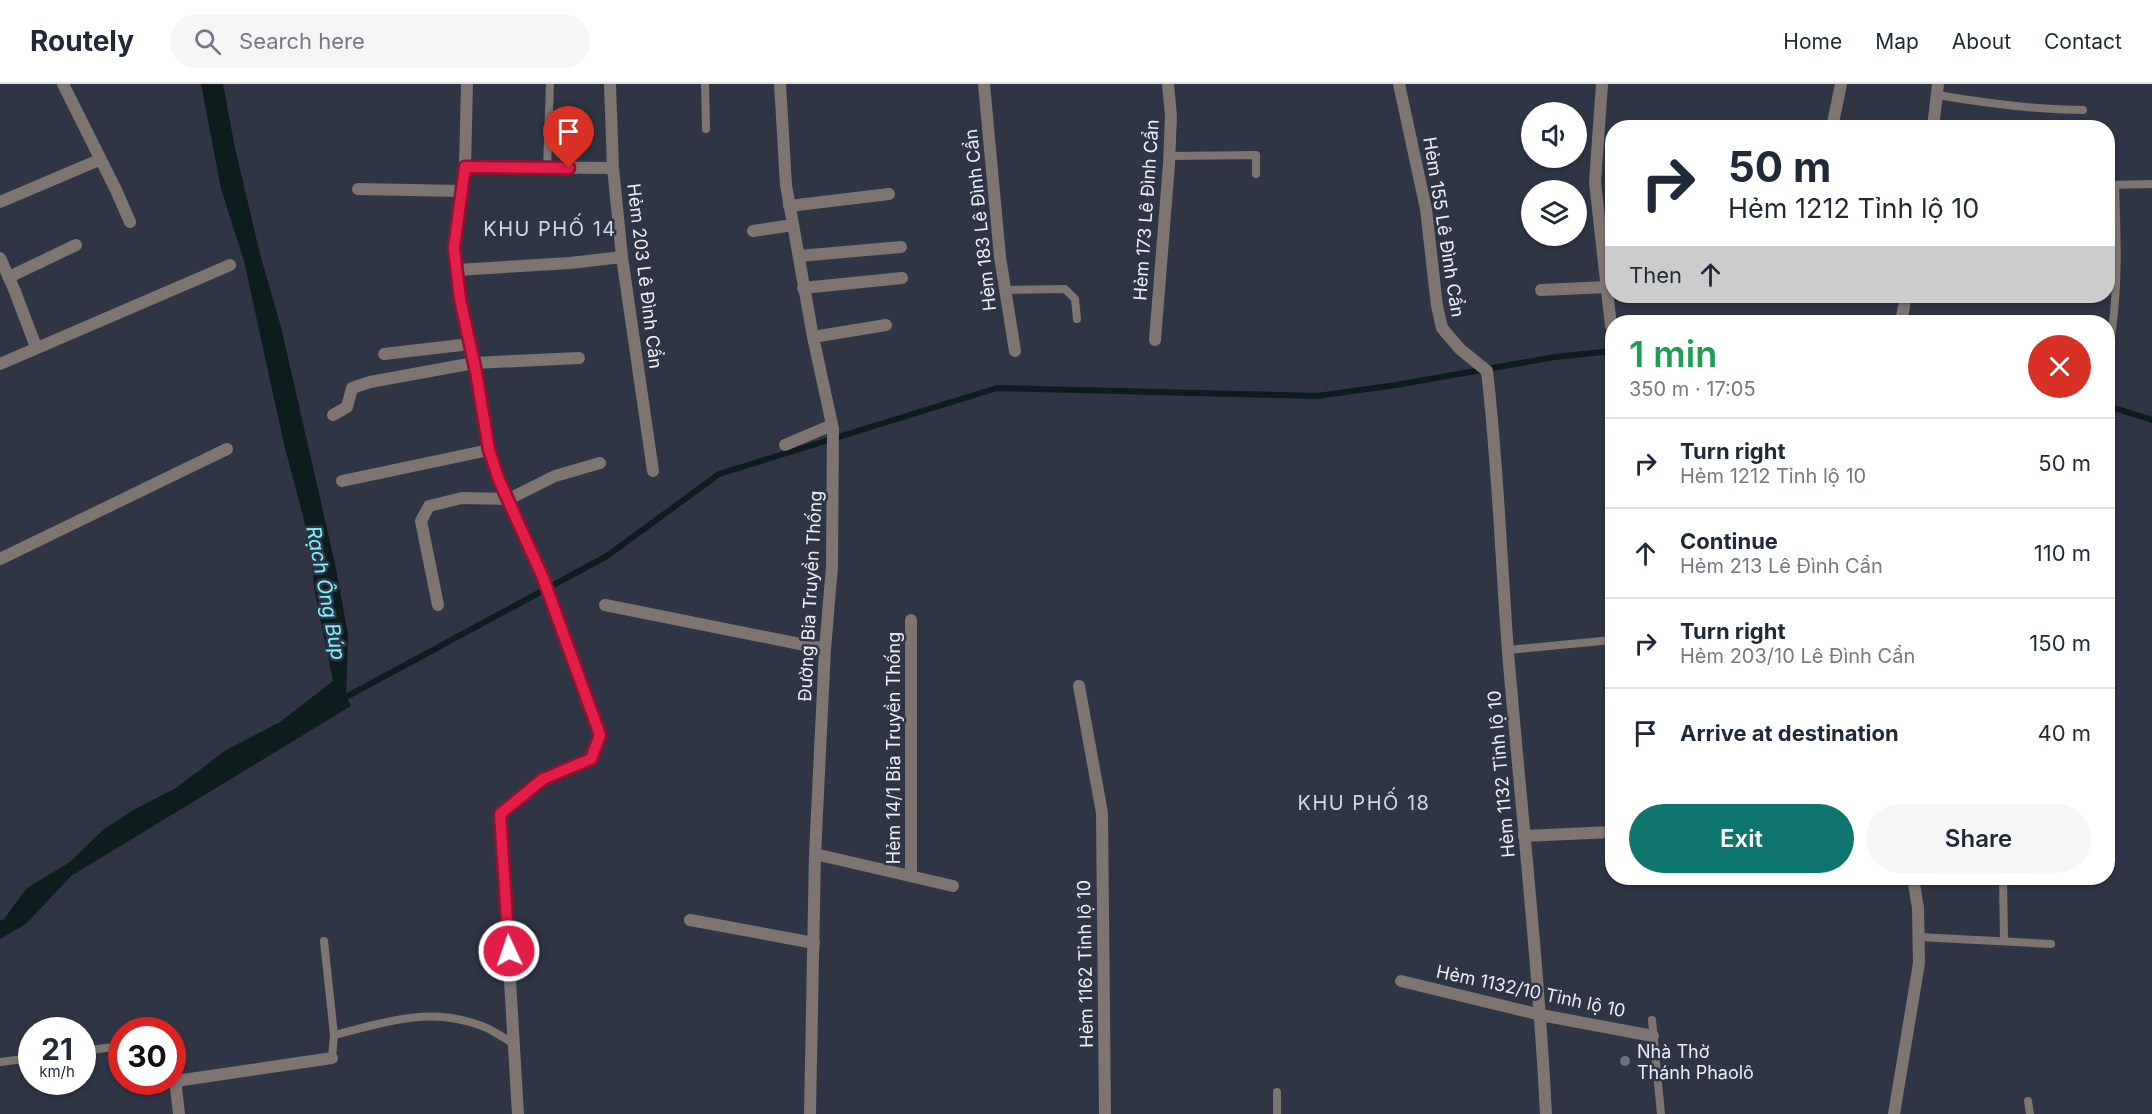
<!DOCTYPE html>
<meta charset="utf-8">
<style>
:root{--surface:#fff;--page:#f6f6f7;--text:#1f2937;--muted:#747a83;--line:#e0e1e3;--accent:#0f766e}
body{margin:0;font-family:Inter,sans-serif;background:var(--page);color:var(--text);height:100vh;display:flex;flex-direction:column;font-size:22px;white-space:nowrap}
*{box-sizing:border-box;margin:0}
p{font-size:20px;color:var(--muted)}
.icon{flex:none;width:33px;height:33px;fill:none;stroke:currentColor;stroke-width:2;stroke-linecap:round;stroke-linejoin:round}
.map{position:relative;flex:1;overflow:hidden}
.sheet{position:absolute;left:1605px;top:231px;width:510px;height:570px;display:flex;flex-direction:column;background:var(--surface);border-radius:24px;box-shadow:0 2px 4px #0004}
.sheet>*{flex:none}
.top-card{position:absolute;left:1605px;top:36px;width:510px;height:183px;border-radius:24px;box-shadow:0 2px 4px #0004;background:#fff;color:var(--text);overflow:hidden}
.tools{position:absolute;left:1521px;top:18px;display:grid;gap:12px}
.tools a{display:grid;place-items:center;width:66px;height:66px;border-radius:50%;background:var(--surface);box-shadow:0 2px 4px #0004;font-size:30px}
.speed{position:absolute;left:18px;top:933px;display:flex;gap:12px;font-size:30px;font-weight:700;text-align:center}
.speed>*{display:grid;place-content:center;width:78px;height:78px;border-radius:50%;background:var(--surface);box-shadow:0 2px 4px #0004;line-height:1}
.speed small{font-size:15px;font-weight:400}
.speed .limit{border:9px solid #d22;background:#fff;color:#111}
.pin{position:absolute;display:grid;place-items:center;width:51px;height:51px;color:#fff;margin:-62px -26px;border-radius:50% 50% 50% 0;rotate:-45deg;box-shadow:0 0 6px #0007}
.pin .icon{rotate:45deg}
.me{position:absolute;width:66px;margin:-33px;rotate:357deg;stroke-linejoin:round;filter:drop-shadow(0 0 4px #0008)}
.turn{display:flex;align-items:center;gap:21px;height:126px;padding:0 24px;font-size:27px}
.turn .icon{width:78px;height:78px;stroke-width:2.5}
.turn b{display:block;font-size:42px;line-height:51px}
.then{display:flex;align-items:center;height:57px;padding:0 24px;background:#0003;gap:12px;font-size:22px}
.round{display:grid;place-items:center;flex:none;width:63px;height:63px;border-radius:32px;background:var(--page)}
.summary{display:flex;align-items:center;justify-content:space-between;height:102px;padding:0 24px}
h1{font-size:36px;font-weight:600;line-height:45px;color:#1e9e55}
.cta{display:flex;gap:12px;margin-top:auto;padding:12px 24px}
.cta a{flex:1;height:69px;border-radius:36px;background:var(--accent);color:#fff;font-size:24px;font-weight:600;line-height:69px;text-align:center}
.cta a+a{background:var(--page);color:var(--text)}
ul{padding:0;list-style:none}
li{display:flex;align-items:center;gap:18px;height:90px;padding:0 24px;border-top:2px solid var(--line)}
li div{flex:1}
li b{display:block;font-size:22px}
li em{font-style:normal}
header{display:flex;align-items:center;gap:36px;box-sizing:border-box;height:84px;padding:0 30px;background:var(--surface);border-bottom:2px solid var(--line)}
header strong{font-size:28px}
nav{display:flex;gap:33px;margin-inline-start:auto;font-size:21px}
.search{width:420px;height:54px;background:var(--page);display:flex;align-items:center;gap:15px;box-sizing:border-box;padding:0 21px;border-radius:33px;color:var(--muted);font-size:22px}
.map>svg:first-child{display:block}
</style>
<header>
<strong>Routely</strong>
<div class="search"><svg class="icon" aria-label="search" viewBox="0 0 24 24"><circle cx="10" cy="10" r="6"/><path d="M15 15l6 6"/></svg>Search here</div>
<nav><a>Home</a><a>Map</a><a>About</a><a>Contact</a></nav>
</header>
<div class="map">
<svg width="2152" height="1030" viewBox="0 0 2152 1030">
<rect width="100%" height="100%" fill="#303546"/>
<polygon fill="#0d1d1e" points="201,0 223,0 235,64 260,170 281,243 336,484 348,551 346,613 351,622 71,792 26,840 0,855 0,837 4,835 27,804 70,778 103,746 135,725 176,704 226,666 280,638 333,597 314,504 311,463 284,360 244,177 221,105"/>
<g fill="none" stroke-linecap="round" stroke-linejoin="round">
<g stroke="#0d1d1e" stroke-width="6">
<polyline points="2108,322 2152,336"/>
<polyline points="346,613 607,472 719,390 997,304 1317,312 1396,301 1555,273 1612,267"/>
</g>
<g stroke="#7e7471" stroke-width="8">
<polyline points="705,0 706,45"/>
<path d="M1937,11c48,8 97,15 146,15"/>
<polyline points="1832,42 1866,43"/>
<polyline points="1170,72 1256,71 1256,90"/>
<polyline points="547,84 550,0"/>
<polyline points="2108,101 2152,100"/>
<polyline points="1005,206 1065,205 1075,215 1077,235"/>
<path d="M2108,259h2c9,-53 7,-105 5,-158"/>
<polyline points="1508,566 1612,556"/>
<polyline points="2003,794 2004,857"/>
<polyline points="1919,853 2051,860"/>
<polyline points="324,857 334,951"/>
<polyline points="1652,936 1661,1030"/>
<polyline points="82,967 122,962"/>
<path d="M332,974l2,-23c52,-13 94,-29 148,-9 11,4 22,12 32,18"/>
<polyline points="0,978 32,974"/>
<polyline points="1277,1008 1277,1030"/>
<polyline points="2028,1017 2030,1030"/>
</g>
<g stroke="#7e7471" stroke-width="12">
<polyline points="63,0 116,106 130,138"/>
<polyline points="467,0 465,83 454,164 460,215 476,287 489,366 499,396 543,494 600,651 591,675 543,695 500,730 518,1030"/>
<polyline points="610,0 613,84 622,173 653,387"/>
<polyline points="780,0 786,101 813,253 833,345 832,482 825,565 815,770 810,1030"/>
<polyline points="984,0 1000,173 1015,267"/>
<path d="M1399,0l27,125 11,97 5,22 18,21 27,22c11,94 14,188 21,281 13,154 30,308 38,462"/>
<polyline points="1602,0 1595,98 1611,242"/>
<polyline points="1832,44 1841,0"/>
<polyline points="1933,44 1938,0"/>
<polyline points="465,83 613,84"/>
<polyline points="358,105 461,107"/>
<polyline points="0,118 99,76"/>
<polyline points="789,122 889,110"/>
<polyline points="753,147 793,141"/>
<polyline points="799,172 901,163"/>
<polyline points="0,174 14,205 36,263"/>
<polyline points="457,186 570,179 622,173"/>
<polyline points="9,193 76,161"/>
<polyline points="803,204 902,194"/>
<polyline points="1541,206 1607,203"/>
<polyline points="1901,238 1906,212"/>
<polyline points="813,253 886,241"/>
<polyline points="1155,256 1169,80 1171,32 1168,0"/>
<polyline points="384,270 470,260"/>
<polyline points="0,280 230,181"/>
<polyline points="333,331 347,323 352,304 370,298 474,279 579,274"/>
<polyline points="785,361 832,341"/>
<polyline points="342,397 489,366"/>
<polyline points="0,475 227,365"/>
<polyline points="438,521 421,437 429,422 462,414 509,415 555,392 600,379"/>
<polyline points="605,521 825,565"/>
<polyline points="1079,602 1102,729 1105,1030"/>
<polyline points="1524,752 1612,748"/>
<polyline points="815,770 953,802"/>
<polyline points="911,791 911,536"/>
<polyline points="690,836 814,859"/>
<polyline points="1401,897 1541,931 1653,952"/>
<polyline points="172,969 179,1030"/>
<polyline points="176,997 332,974"/>
<polyline points="1894,1030 1919,879 1918,824 1913,794"/>
</g>
</g>
<g fill="none" stroke-linecap="round" stroke-linejoin="round">
<g stroke="#92132f" stroke-width="15">
<polyline id="route" points="509,867 500,730 543,695 591,675 600,651 543,494 499,396 489,366 476,288 460,215 454,164 465,83 569,84"/>
</g>
<use href="#route" stroke="#e11d48" stroke-width="10"/>
</g>
<circle fill="#6b7280" stroke="#303546" stroke-width="2" cx="1625" cy="977" r="6"/>
<g text-anchor="middle" dominant-baseline="central" stroke-width="5" stroke-linejoin="round" paint-order="stroke">
<g font-size="18" fill="#ebeef9" stroke="#303546">
<text transform="translate(1146 126) rotate(-86)">Hẻm 173 Lê Đình Cẩn</text>
<text transform="translate(980 136) rotate(-96)">Hẻm 183 Lê Đình Cẩn</text>
<text transform="translate(1444 143) rotate(81)">Hẻm 155 Lê Đình Cẩn</text>
<text transform="translate(645 192) rotate(83)">Hẻm 203 Lê Đình Cẩn</text>
<text transform="translate(810 512) rotate(-87)">Đường Bia Truyền Thống</text>
<text transform="translate(893 664) rotate(-90)">Hẻm 14/1 Bia Truyền Thống</text>
<text transform="translate(1501 690) rotate(-95)">Hẻm 1132 Tỉnh lộ 10</text>
<text transform="translate(1085 880) rotate(-91)">Hẻm 1162 Tỉnh lộ 10</text>
<text transform="translate(1531 907) rotate(12)">Hẻm 1132/10 Tỉnh lộ 10</text>
</g>
<g font-size="18" fill="#ebeef9" stroke="#303546" text-anchor="start">
<text x="1637" y="967">Nhà Thờ<tspan x="1637" dy="21">Thánh Phaolô</tspan></text>
</g>
<g font-size="20" letter-spacing="1.5" fill="#d0d6ec" stroke="#303546">
<text x="550" y="145">KHU PHỐ 14</text>
<text x="1364" y="719">KHU PHỐ 18</text>
</g>
<g font-size="20" font-style="italic" fill="#79f7fb" stroke="#303546">
<text transform="translate(326 509) rotate(79)">Rạch Ông Búp</text>
</g>
</g>
</svg>
<div class="tools">
<a><svg class="icon" aria-label="sound" viewBox="0 0 24 24"><path d="M4 9h4l5-4v14l-5-4H4zM17 9q2 3 0 6"/></svg></a>
<a><svg class="icon" aria-label="layers" viewBox="0 0 24 24"><path d="M12 4l9 5-9 5-9-5zM3 14l9 5 9-5"/></svg></a>
</div>
<div class="speed"><div>21<small>km/h</small></div><div class="limit">30</div></div>
<div class="pin" style="left:569px;top:84px;background:#d93025"><svg class="icon" aria-label="arrive" viewBox="0 0 24 24"><path d="M6 21V4h12l-3 4 3 4H6"/></svg></div>
<svg class="me" style="left:509px;top:867px" viewBox="-20 -20 40 40"><circle r="17" fill="#e11d48" stroke="#fff" stroke-width="3"/><path d="M0-11L8 9 0 5-8 9z" fill="#fff"/></svg>
<div class="top-card">
<div class="turn"><svg class="icon" aria-label="right" viewBox="0 0 24 24"><path d="M7 20v-9h11M14 6l5 5-5 5"/></svg><div><b>50 m</b>Hẻm 1212 Tỉnh lộ 10</div></div>
<div class="then">Then<svg class="icon" aria-label="ahead" viewBox="0 0 24 24"><path d="M12 20V5M6 11l6-6 6 6"/></svg></div>
</div>
<section class="sheet">
<div class="summary"><div><h1>1 min</h1><p>350 m · 17:05</p></div><a class="round" style="background:#d93025;color:#fff"><svg class="icon" aria-label="close" viewBox="0 0 24 24"><path d="M6 6l12 12M18 6L6 18"/></svg></a></div>
<ul>
<li><svg class="icon" aria-label="right" viewBox="0 0 24 24"><path d="M7 20v-9h11M14 6l5 5-5 5"/></svg><div><b>Turn right</b><p>Hẻm 1212 Tỉnh lộ 10</p></div><em>50 m</em></li>
<li><svg class="icon" aria-label="ahead" viewBox="0 0 24 24"><path d="M12 20V5M6 11l6-6 6 6"/></svg><div><b>Continue</b><p>Hẻm 213 Lê Đình Cẩn</p></div><em>110 m</em></li>
<li><svg class="icon" aria-label="right" viewBox="0 0 24 24"><path d="M7 20v-9h11M14 6l5 5-5 5"/></svg><div><b>Turn right</b><p>Hẻm 203/10 Lê Đình Cẩn</p></div><em>150 m</em></li>
<li><svg class="icon" aria-label="arrive" viewBox="0 0 24 24"><path d="M6 21V4h12l-3 4 3 4H6"/></svg><div><b>Arrive at destination</b></div><em>40 m</em></li>
</ul>
<div class="cta"><a>Exit</a><a>Share</a></div>
</section>
</div>
